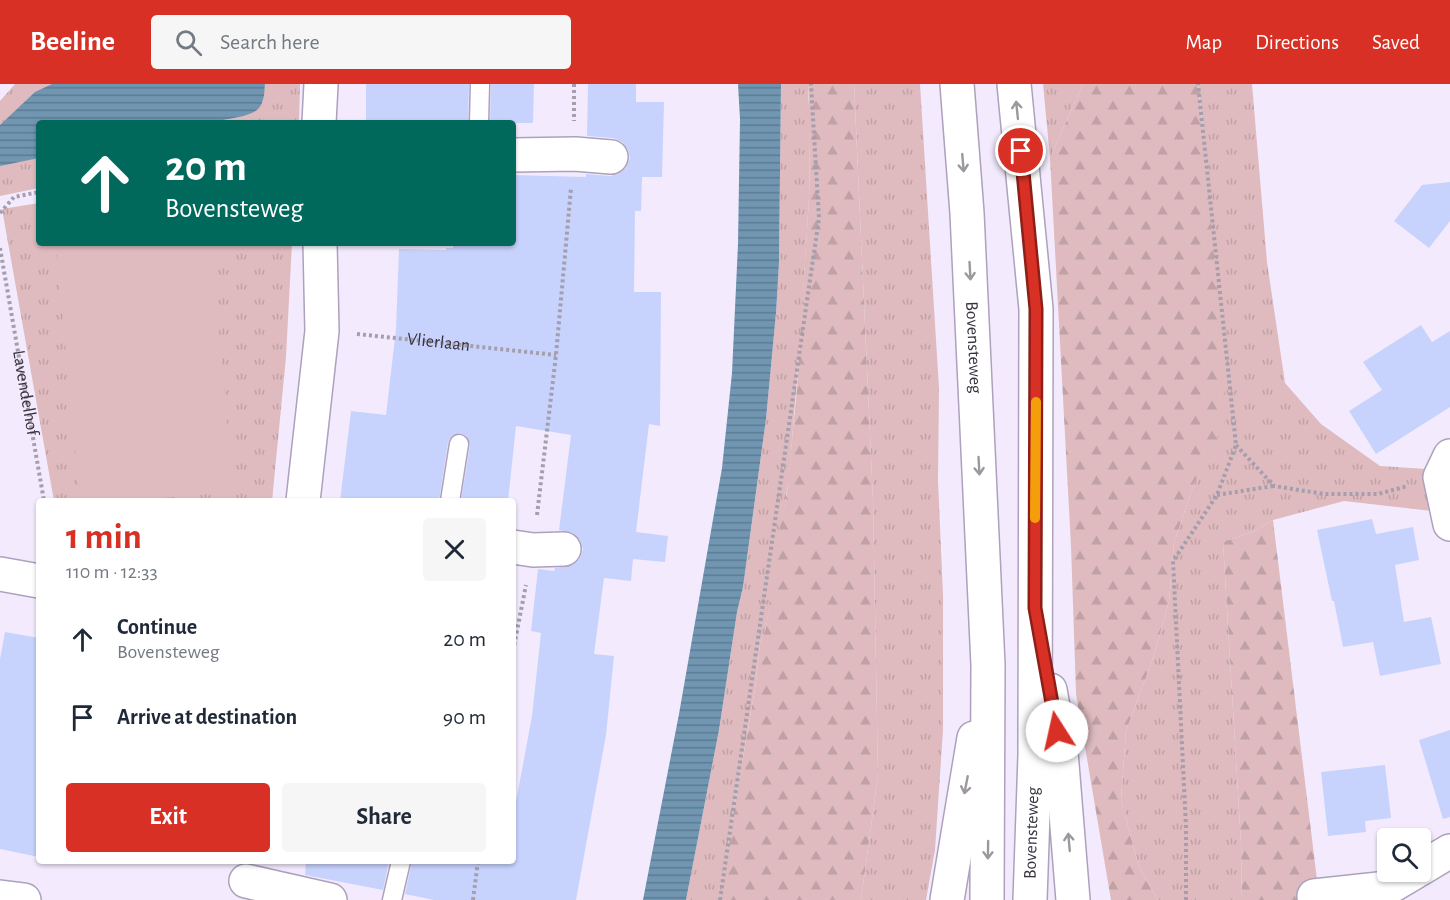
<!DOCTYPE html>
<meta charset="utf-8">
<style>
:root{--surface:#fff;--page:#f6f6f7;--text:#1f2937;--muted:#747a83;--accent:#d93025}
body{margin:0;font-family:"Alegreya Sans",sans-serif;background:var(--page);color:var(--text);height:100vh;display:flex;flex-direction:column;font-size:22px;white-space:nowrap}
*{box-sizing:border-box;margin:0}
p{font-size:20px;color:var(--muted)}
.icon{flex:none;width:33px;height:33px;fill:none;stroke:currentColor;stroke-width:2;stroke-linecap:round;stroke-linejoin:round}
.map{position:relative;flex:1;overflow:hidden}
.panel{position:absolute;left:36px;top:414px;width:480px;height:366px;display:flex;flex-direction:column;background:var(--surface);border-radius:6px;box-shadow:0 2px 4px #0004}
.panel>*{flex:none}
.banner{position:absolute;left:36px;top:36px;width:480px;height:126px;border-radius:6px;box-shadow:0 2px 4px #0004;background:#00695c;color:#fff;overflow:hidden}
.fabs{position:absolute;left:1377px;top:744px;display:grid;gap:12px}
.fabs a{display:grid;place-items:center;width:54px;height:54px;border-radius:6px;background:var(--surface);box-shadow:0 2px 4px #0004;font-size:30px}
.pin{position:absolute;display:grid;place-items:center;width:51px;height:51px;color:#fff;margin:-26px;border:3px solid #fff;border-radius:50%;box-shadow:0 2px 6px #0007}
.me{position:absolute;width:66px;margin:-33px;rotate:350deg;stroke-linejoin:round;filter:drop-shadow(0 0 4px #0008)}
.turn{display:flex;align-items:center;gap:21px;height:126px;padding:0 30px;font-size:27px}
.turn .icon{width:78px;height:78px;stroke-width:2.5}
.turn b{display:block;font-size:42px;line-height:51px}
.round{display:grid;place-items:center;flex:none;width:63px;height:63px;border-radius:6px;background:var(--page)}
.summary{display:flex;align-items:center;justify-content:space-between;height:102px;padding:0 30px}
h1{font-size:36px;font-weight:600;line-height:45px;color:var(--accent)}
.primary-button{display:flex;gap:12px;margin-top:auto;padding:12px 30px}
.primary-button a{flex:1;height:69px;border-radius:6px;background:var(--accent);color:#fff;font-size:24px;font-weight:600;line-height:69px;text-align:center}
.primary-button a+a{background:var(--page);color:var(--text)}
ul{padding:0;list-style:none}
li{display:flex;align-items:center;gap:18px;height:78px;padding:0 30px}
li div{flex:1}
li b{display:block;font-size:22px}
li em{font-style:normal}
header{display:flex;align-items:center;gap:36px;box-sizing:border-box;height:84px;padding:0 30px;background:var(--accent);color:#fff}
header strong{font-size:28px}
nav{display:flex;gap:33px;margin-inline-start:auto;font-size:21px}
.search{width:420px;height:54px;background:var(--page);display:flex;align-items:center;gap:15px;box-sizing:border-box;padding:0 21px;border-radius:6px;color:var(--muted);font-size:22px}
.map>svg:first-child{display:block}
</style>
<header>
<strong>Beeline</strong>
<div class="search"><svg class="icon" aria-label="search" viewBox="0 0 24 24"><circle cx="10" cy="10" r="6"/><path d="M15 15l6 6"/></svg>Search here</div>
<nav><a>Map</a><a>Directions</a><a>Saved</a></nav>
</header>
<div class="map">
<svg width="1450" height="816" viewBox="0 0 1450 816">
<defs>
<pattern id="grass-tufts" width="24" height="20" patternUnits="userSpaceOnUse" patternTransform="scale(1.5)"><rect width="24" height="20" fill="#dfbbbf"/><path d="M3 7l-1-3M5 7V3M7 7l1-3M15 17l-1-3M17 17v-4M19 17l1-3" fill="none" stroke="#c0a1a5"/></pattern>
<pattern id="forest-firs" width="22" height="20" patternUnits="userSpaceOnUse" patternTransform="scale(1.5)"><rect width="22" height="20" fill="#dfbbbf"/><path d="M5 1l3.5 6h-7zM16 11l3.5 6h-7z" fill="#c0a1a5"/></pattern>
<pattern id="water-rules" width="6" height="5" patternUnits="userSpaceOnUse" patternTransform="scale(1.5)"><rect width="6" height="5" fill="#7096b2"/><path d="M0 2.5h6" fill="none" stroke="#5d7b92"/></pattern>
</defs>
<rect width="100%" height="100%" fill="#f3ebfd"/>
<g fill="url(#grass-tufts)">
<polygon points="15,0 62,0 39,39 39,104 0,112 0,17"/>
<polygon points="265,0 300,0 299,39 190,39 263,18"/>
<polygon points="781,0 808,0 810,57 809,114 801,246 789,393 766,544 760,560 755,605 718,816 686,816 719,646 737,528 743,503 766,335 776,229 779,179"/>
<polygon points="854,0 920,0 939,304 938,397 943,510 943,646 935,766 926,816 861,816 878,691 873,416"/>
<polygon points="1043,0 1083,0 1050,74"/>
<polygon points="1198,0 1252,0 1267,178 1285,299 1321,340 1380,382 1427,385 1424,398 1432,427 1344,417 1273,436 1255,447 1223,458 1241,759 1242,816 1158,816 1139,783 1121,716 1126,647 1154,571 1169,517 1174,459 1195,397 1203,45"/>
<polygon points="39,119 39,159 292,159 286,273 272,417 54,417 2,125"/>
</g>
<g fill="url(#forest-firs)">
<polygon points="808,0 854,0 873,416 878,691 861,816 718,816 755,605 760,560 766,544 778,454 787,408 797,304 809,114 810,57 807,30 809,14"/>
<polygon points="1083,0 1198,0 1203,45 1227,334 1195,397 1174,459 1169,517 1154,571 1126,647 1121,716 1139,783 1158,816 1111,816 1076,610 1071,462 1050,74"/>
<polygon points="1273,436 1318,804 1318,816 1242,816 1241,759 1223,458 1255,447"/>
</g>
<polygon fill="#dfbbbf" points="56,159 211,159 233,408 125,417 80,417"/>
<g fill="url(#water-rules)">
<path d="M52,0h213c-1,9 0,19 -8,26 -26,20 -178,13 -218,13v35l-39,8v-41l35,-33z"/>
<polygon points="738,0 781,0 779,179 776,229 766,335 743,503 737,528 719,646 686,816 643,816 679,630 722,384 732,289 738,160 740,35"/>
</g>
<g fill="#c7d3fd">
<polygon points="366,0 469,0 468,39 366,39"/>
<polygon points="491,0 534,0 533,39 490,39"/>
<polygon points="588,0 636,0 636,18 664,18 662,93 642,93 641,127 635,127 634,208 661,208 660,342 649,340 636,448 668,452 665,478 633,475 631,497 604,494 594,570 614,572 606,651 576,816 434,816 405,810 412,777 513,777 513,734 532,632 541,549 531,547 538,485 554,487 555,484 573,481 580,474 583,465 580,456 573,449 559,446 571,351 516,342 508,417 461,417 470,361 466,352 460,349 451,353 448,358 439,417 340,417 351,327 386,331 396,245 399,165 446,166 446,164 453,164 453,159 513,159 513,91 586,93 586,90 610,92 618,90 626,84 630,74 628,66 622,58 613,54 587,52"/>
<polygon points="1450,98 1450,137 1429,164 1394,137 1422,101"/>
<polygon points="1421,241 1432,258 1450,247 1450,323 1376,370 1349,327 1382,306 1363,278"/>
<polygon points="1372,435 1376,450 1413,443 1419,476 1395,481 1404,538 1431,533 1441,580 1380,592 1373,558 1343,563 1334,517 1332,517 1317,446"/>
<polygon points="5,548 39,554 39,773 0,765 0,575"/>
<polygon points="1450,646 1450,733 1443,735 1419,656"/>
<polygon points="1385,681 1391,734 1365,737 1366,748 1328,752 1321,688"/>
<polygon points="306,777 389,777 383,806 305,791"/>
</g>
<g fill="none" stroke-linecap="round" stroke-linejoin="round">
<g stroke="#ada1bd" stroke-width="21">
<g id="service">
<polyline points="479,39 480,0"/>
<polyline points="450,417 459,360"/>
<polyline points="392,816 401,777"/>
</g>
</g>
<g stroke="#ada1bd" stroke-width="36">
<g id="minor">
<polyline points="319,39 321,0"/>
<polyline points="513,71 575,70 611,73"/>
<polyline points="1450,372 1440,393 1450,440"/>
<polyline points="303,417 322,247 320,159"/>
<polyline points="513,463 533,466 564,465"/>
<polyline points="0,490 39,497"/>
<polyline points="1420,785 1450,767"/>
<polyline points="246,797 330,816"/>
<polyline points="1314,812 1388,804 1415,788"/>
<polyline points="0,813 24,816"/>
</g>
</g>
<g stroke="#ada1bd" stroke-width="36">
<g id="secondary">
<path id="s3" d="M957,0l10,129 21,452 -1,235"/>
<polyline points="1014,0 1036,225 1035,671 1030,816"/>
<polyline points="1050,606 1061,668 1073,816"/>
<polyline points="947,816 974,654"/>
</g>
</g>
<g stroke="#a59ead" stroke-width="4" stroke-dasharray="3 3" stroke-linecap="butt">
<polyline points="574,0 574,37"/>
<polyline points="0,129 14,113 39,108"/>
<path id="s1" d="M0,164l44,253"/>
<path id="s2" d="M357,250l199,21"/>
<polyline points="1236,361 1274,402 1324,410 1378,410 1408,402"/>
<polyline points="1217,411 1273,402"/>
<polyline points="537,431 556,271 571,104"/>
<polyline points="513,567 526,501"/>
<polyline points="473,816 478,777"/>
<polyline points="720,816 819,134 811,0"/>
<polyline points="1186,816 1186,743 1173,477 1217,411 1236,361 1198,0"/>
</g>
<use href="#service" stroke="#fff" stroke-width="18"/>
<use href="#minor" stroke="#fff" stroke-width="33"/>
<use href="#secondary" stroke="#fff" stroke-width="33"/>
</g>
<defs><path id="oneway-shaft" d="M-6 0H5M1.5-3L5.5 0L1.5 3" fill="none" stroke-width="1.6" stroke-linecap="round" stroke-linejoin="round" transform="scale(1.5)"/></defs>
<g stroke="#9c989e">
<use href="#oneway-shaft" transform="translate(1017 26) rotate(-96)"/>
<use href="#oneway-shaft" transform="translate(963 79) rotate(85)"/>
<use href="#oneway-shaft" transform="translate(970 187) rotate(87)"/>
<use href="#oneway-shaft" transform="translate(979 382) rotate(87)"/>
<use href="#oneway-shaft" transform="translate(966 701) rotate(101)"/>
<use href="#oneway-shaft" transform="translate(1069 758) rotate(-95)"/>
<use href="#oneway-shaft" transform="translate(988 766) rotate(91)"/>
</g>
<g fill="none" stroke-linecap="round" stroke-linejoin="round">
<g stroke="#8d1f18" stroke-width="15">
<polyline id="route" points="1021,67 1036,225 1035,524 1057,647"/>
</g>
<use href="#route" stroke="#d93025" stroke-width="10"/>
<polyline stroke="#f59e0b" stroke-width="10" points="1035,434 1036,318"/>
</g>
<g text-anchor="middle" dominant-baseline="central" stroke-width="6" stroke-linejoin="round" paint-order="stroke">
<g font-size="18" fill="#38323e" stroke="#fff">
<text stroke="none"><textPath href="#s2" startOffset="82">Vlierlaan</textPath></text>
<text stroke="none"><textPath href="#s3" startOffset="264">Bovensteweg</textPath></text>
<text stroke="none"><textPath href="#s1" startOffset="147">Lavendelhof</textPath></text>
<text transform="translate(1032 749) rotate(-88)">Bovensteweg</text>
</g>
</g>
</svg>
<div class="fabs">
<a><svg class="icon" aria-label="search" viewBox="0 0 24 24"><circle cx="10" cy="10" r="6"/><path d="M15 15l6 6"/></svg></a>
</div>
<div class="pin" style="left:1021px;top:67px;background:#d93025"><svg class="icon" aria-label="arrive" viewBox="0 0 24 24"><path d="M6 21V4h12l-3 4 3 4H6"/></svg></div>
<svg class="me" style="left:1057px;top:647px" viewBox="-20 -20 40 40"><circle r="19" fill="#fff"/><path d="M0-13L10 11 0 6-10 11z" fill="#d93025"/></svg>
<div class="banner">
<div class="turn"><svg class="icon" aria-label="ahead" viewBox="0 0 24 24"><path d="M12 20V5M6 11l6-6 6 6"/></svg><div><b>20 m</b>Bovensteweg</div></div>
</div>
<section class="panel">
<div class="summary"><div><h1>1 min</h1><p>110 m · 12:33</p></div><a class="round"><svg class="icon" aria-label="close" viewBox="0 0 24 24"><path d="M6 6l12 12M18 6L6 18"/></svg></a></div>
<ul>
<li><svg class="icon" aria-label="ahead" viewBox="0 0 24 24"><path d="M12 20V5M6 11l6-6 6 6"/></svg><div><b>Continue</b><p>Bovensteweg</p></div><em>20 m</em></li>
<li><svg class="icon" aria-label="arrive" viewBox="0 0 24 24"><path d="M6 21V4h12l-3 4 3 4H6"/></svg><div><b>Arrive at destination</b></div><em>90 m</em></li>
</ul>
<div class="primary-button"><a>Exit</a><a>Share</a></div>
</section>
</div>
